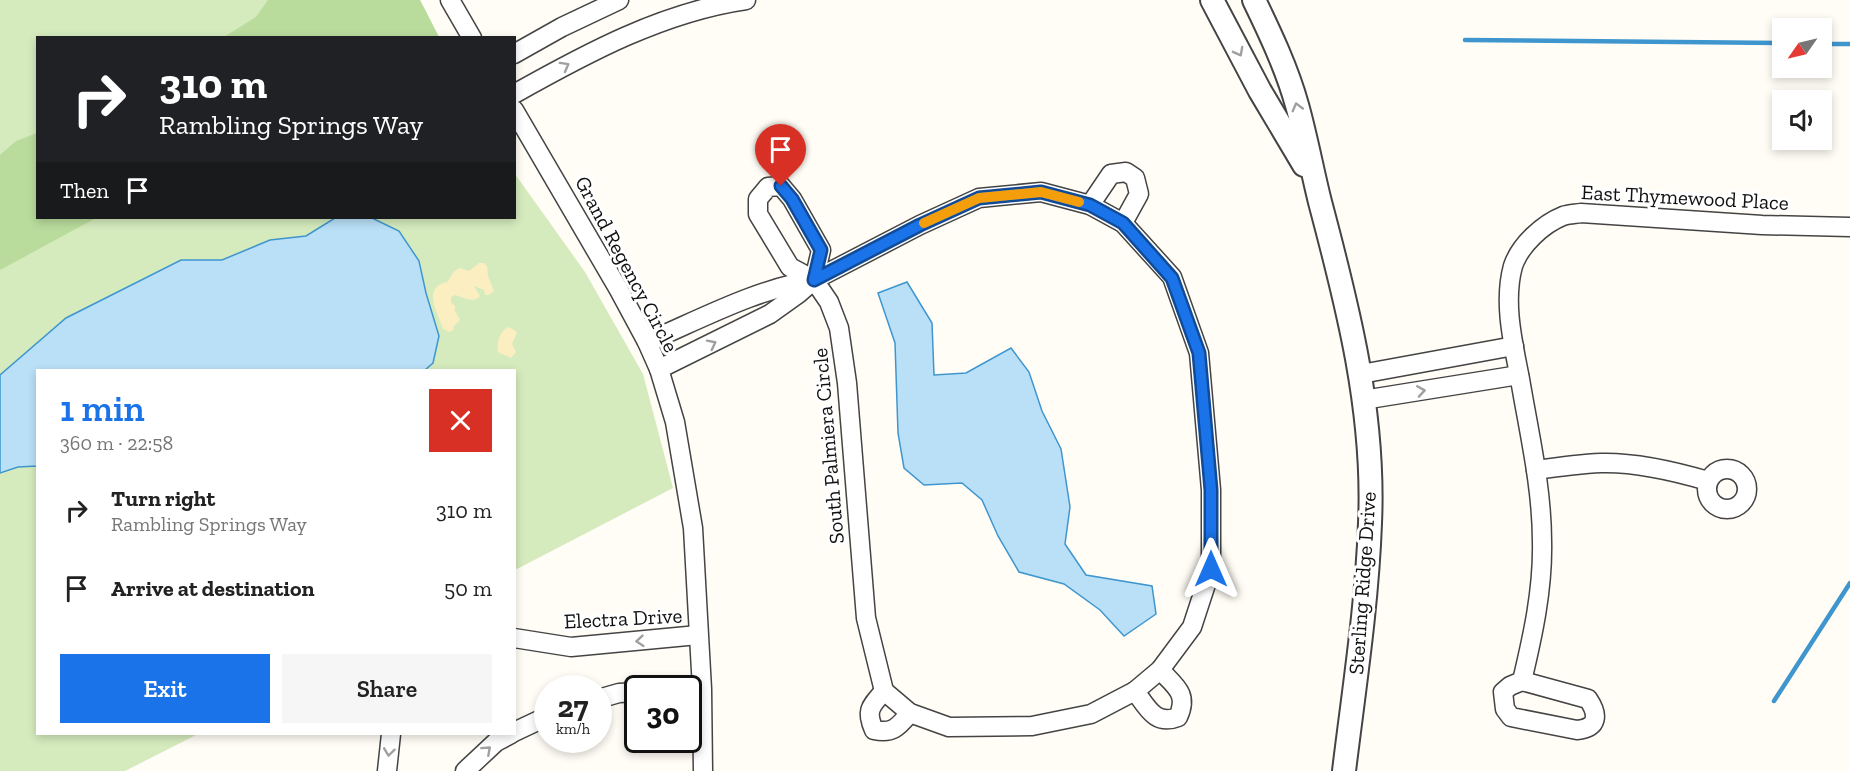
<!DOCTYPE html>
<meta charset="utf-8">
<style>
:root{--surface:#fff;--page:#f6f6f6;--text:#222;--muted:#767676;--accent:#1a73e8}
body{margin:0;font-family:"Zilla Slab",serif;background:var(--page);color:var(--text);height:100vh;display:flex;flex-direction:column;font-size:22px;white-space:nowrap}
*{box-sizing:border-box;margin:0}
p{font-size:20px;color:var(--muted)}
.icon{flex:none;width:33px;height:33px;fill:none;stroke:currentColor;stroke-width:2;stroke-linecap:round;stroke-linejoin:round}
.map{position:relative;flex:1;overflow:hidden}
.panel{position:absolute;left:36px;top:369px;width:480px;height:366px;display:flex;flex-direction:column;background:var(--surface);border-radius:0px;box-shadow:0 3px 9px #0003}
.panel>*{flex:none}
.top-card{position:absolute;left:36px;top:36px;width:480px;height:183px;border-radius:0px;box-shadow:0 3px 9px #0003;background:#202124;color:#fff;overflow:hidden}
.needle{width:39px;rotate:236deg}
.buttons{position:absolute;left:1772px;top:18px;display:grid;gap:12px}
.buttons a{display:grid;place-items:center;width:60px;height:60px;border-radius:0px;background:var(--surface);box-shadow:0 3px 9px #0003;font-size:30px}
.speed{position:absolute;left:534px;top:675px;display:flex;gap:12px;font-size:30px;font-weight:700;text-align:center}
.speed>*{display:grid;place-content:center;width:78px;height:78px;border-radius:50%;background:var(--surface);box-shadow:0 3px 9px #0003;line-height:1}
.speed small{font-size:15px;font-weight:400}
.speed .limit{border:3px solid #111;border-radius:9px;background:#fff;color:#111}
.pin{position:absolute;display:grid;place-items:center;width:51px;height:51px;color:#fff;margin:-62px -26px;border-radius:50% 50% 50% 0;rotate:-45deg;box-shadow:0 0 6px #0007}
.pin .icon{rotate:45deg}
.me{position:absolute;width:66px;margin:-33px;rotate:0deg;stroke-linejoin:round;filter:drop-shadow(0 0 4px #0008)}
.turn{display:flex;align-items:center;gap:21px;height:126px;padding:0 24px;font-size:27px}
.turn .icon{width:78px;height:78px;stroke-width:2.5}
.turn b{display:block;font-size:42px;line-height:51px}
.then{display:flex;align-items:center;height:57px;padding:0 24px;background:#0003;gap:12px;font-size:22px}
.round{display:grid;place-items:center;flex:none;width:63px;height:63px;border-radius:0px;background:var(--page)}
.overview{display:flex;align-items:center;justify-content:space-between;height:102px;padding:0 24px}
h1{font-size:36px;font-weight:600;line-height:45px;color:var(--accent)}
.button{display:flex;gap:12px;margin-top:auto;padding:12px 24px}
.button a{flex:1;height:69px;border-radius:0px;background:var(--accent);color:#fff;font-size:24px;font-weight:600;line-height:69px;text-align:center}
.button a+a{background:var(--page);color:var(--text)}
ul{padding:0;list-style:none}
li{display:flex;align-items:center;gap:18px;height:78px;padding:0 24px}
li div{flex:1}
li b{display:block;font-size:22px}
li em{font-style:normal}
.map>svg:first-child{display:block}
</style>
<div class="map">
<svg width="1850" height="771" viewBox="0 0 1850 771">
<rect width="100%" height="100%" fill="#fffdf5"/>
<polygon fill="#d5ebbd" points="0,0 420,0 439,37 38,38 38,218 514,218 515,174 585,272 643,374 673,488 515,570 514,370 38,370 38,734 198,734 125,771 0,771"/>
<g fill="#b9dc9c">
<polygon points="268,0 420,0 439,37 224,37 256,17"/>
<polygon points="37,133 38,218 96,218 0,270 0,155 16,141"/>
</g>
<g fill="#fbeec1">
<path d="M479,263h5l3,3 1,10 6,15 -5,4h-4l-1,-5 -10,-4 6,10c-7,8 -17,1 -25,-1l-4,2v5l4,4v5l5,9 -6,6 -1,4 -3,2 -7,-3c-5,-17 -22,-41 4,-47 5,-6 5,-11 13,-14l9,3z"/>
<path d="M509,327l8,5 -5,12 4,8 -5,6 -13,-6c-2,-9 2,-22 11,-25z"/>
</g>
<g fill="#b9e0f7" stroke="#3f96cf" stroke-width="1.5">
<polygon points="335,218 372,218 399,231 419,261 426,293 439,336 433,363 425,370 38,370 37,466 18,467 0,473 0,375 66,318 181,260 222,260 270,240 306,236"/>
<polygon points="907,282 932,323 934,375 966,373 1011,348 1029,372 1042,411 1061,449 1070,507 1065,544 1086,575 1152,586 1156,614 1124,636 1100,610 1064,584 1019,572 998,536 982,500 962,483 924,485 904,468 898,433 895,343 878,293"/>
</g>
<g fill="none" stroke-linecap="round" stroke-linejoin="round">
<g stroke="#3f96cf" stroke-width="4.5">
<polyline points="1465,40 1782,43"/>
<polyline points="1821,44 1850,44"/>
<polyline points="1774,701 1850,583"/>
</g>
<g stroke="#444" stroke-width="21">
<g id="minor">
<polyline points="450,0 472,38"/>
<polyline points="514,54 562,27 619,0"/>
<path d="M514,94c73,-41 149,-82 232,-94"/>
<polyline points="514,110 619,290 647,342 659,369 675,422 693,528 702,689 703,771"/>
<polyline points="1090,205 1111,174 1126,172 1135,178 1139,194 1123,223"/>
<path d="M647,342c54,-23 109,-53 167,-62"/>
<polyline points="659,369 770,314 798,294 814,280 920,225 979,198 1041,192 1090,205 1123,223 1172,277 1199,353 1211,490 1211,569 1192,627 1160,670 1135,691 1091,714 1032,726 949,727 910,713 884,691 866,618 847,383 839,328 829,302 814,280 790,267 758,214 758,199 768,187 781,186 792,199 821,250 814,280"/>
<polyline points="1361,374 1514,346"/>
<polyline points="1363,400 1519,375"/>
<circle cx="1727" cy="489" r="20"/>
<path d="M1536,470c21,-3 43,-6 65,-7 36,-1 73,8 107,18"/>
<polyline points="514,638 571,647 698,635"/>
<path d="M1522,681c11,-46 21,-92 20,-139 0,-55 -13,-109 -22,-163 -7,-36 -17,-77 -7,-113 7,-21 30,-42 50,-50 6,-2 12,-2 18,-3l181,12 88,2"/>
<path d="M1522,681l66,18c11,16 10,29 -11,31l-66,-13 -6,-8 -2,-17 7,-6z"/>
<path d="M884,691c-13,15 -19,19 -10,39 19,4 24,-3 36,-17"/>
<path d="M1135,691c12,16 20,35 43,26 11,-23 -3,-31 -18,-47"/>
<polyline points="598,699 619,693 638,692"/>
<polyline points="514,732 548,716"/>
<polyline points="387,771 391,734"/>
<polyline points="465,771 496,742 511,734"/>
</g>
</g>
<g stroke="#444" stroke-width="26">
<g id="tertiary">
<polyline points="1212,0 1260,91 1304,165"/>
<path d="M1254,0c16,33 33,69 43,105 9,32 15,65 23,97 28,105 55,211 50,321 -3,83 -16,166 -26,248"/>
</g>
</g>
<use href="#minor" stroke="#fff" stroke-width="18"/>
<use href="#tertiary" stroke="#fff" stroke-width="22"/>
</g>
<defs><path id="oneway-chevron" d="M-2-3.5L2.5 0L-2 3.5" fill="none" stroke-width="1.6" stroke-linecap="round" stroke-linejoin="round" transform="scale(1.5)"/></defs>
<g stroke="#a0a0a0">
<use href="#oneway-chevron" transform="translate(1239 52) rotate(62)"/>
<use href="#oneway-chevron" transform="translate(565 66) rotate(-29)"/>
<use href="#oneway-chevron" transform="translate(1297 107) rotate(-105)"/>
<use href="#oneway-chevron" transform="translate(712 344) rotate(-27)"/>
<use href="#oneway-chevron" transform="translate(1421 391) rotate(-9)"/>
<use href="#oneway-chevron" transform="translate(640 641) rotate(175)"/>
<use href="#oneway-chevron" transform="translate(487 750) rotate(-42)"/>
<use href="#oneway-chevron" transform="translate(389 752) rotate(97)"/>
</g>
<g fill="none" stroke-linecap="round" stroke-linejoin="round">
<g stroke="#114b97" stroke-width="15">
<polyline id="route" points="781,186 792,199 821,250 814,280 920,225 979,198 1041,192 1090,205 1123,223 1172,278 1199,353 1211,490 1211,569"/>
</g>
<use href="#route" stroke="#1a73e8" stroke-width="10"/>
<polyline stroke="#f59e0b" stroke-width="10" points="924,223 979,198 1041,192 1079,202"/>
</g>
<g text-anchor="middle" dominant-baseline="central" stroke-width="6" stroke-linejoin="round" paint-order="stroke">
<g font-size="21" fill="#111" stroke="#fff">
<text transform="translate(1685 197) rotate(3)">East Thymewood Place</text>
<text transform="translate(627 264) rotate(62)">Grand Regency Circle</text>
<text transform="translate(828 446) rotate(-95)">South Palmiera Circle</text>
<text transform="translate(1362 583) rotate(-86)">Sterling Ridge Drive</text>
<text transform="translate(623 618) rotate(-3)">Electra Drive</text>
</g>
</g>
</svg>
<div class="buttons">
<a><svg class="needle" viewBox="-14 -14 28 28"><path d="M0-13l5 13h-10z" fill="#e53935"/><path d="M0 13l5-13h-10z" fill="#767676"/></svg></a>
<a><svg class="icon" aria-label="sound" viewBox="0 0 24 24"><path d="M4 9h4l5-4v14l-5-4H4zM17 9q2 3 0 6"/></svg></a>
</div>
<div class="speed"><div>27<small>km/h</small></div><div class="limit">30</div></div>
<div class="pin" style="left:781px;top:186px;background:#d93025"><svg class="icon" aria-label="arrive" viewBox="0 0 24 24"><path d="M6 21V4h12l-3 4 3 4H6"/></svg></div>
<svg class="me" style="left:1211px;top:569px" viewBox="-20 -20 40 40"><path d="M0-17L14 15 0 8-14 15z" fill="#1a73e8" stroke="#fff" stroke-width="4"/></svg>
<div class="top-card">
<div class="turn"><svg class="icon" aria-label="right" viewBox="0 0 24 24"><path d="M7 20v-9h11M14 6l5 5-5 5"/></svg><div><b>310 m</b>Rambling Springs Way</div></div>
<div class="then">Then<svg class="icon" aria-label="arrive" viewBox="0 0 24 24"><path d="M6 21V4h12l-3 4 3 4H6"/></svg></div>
</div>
<section class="panel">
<div class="overview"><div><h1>1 min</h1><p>360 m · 22:58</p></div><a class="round" style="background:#d93025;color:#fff"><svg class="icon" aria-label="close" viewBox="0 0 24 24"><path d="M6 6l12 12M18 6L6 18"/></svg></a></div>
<ul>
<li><svg class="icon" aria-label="right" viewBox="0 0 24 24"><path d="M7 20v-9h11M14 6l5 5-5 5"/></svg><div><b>Turn right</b><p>Rambling Springs Way</p></div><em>310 m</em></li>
<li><svg class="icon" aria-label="arrive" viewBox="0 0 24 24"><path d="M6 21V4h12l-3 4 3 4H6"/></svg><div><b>Arrive at destination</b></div><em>50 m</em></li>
</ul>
<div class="button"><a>Exit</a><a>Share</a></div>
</section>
</div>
